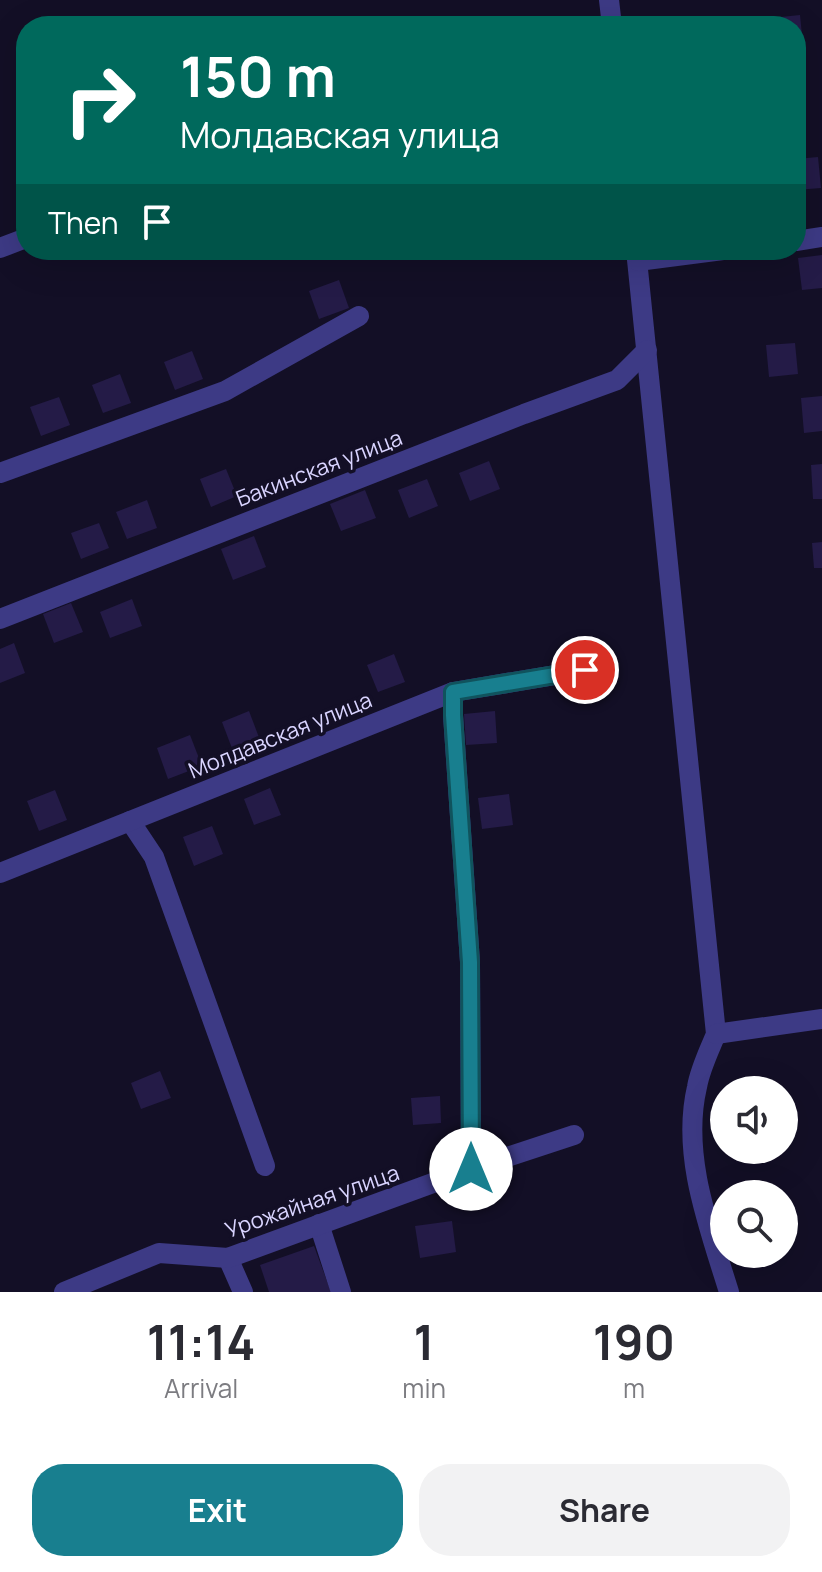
<!DOCTYPE html>
<meta charset="utf-8">
<style>
:root{--surface:#fff;--page:#f2f2f3;--text:#2b2b33;--muted:#7c7c81;--accent:#187f8f}
body{margin:0;font-family:Manrope,sans-serif;background:var(--page);color:var(--text);height:100vh;display:flex;flex-direction:column;font-size:30px;white-space:nowrap}
*{box-sizing:border-box;margin:0}
p{font-size:26px;color:var(--muted)}
.icon{flex:none;width:44px;height:44px;fill:none;stroke:currentColor;stroke-width:2;stroke-linecap:round;stroke-linejoin:round}
.map{position:relative;height:1292px;overflow:hidden}
.side{display:flex;flex-direction:column;background:var(--surface);flex:1}
.side>*{flex:none}
.banner{position:absolute;left:16px;top:16px;width:790px;height:244px;border-radius:32px;box-shadow:0 8px 32px #0002;background:#00695c;color:#fff;overflow:hidden}
.buttons{position:absolute;left:710px;top:1076px;display:grid;gap:16px}
.buttons a{display:grid;place-items:center;width:88px;height:88px;border-radius:50%;background:var(--surface);box-shadow:0 8px 32px #0002;font-size:40px}
.pin{position:absolute;display:grid;place-items:center;width:68px;height:68px;color:#fff;margin:-34px;border:4px solid #fff;border-radius:50%;box-shadow:0 2px 8px #0007}
.me{position:absolute;width:88px;margin:-44px;rotate:0deg;stroke-linejoin:round;filter:drop-shadow(0 0 6px #0008)}
.turn{display:flex;align-items:center;gap:28px;height:168px;padding:0 32px;font-size:36px}
.turn .icon{width:104px;height:104px;stroke-width:2.5}
.turn b{display:block;font-size:56px;line-height:68px}
.then{display:flex;align-items:center;height:76px;padding:0 32px;background:#0003;gap:16px;font-size:30px}
.eta{display:flex;justify-content:space-evenly;align-items:center;height:136px;text-align:center}
.eta b{font-size:48px;font-weight:700;line-height:56px}
.primary-button{display:flex;gap:16px;margin-top:auto;padding:16px 32px}
.primary-button a{flex:1;height:92px;border-radius:32px;background:var(--accent);color:#fff;font-size:32px;font-weight:700;line-height:92px;text-align:center}
.primary-button a+a{background:var(--page);color:var(--text)}
.map>svg:first-child{display:block}
</style>
<div class="map">
<svg width="822" height="1292" viewBox="0 0 822 1292">
<rect width="100%" height="100%" fill="#130f26"/>
<g fill="#241b47">
<polygon points="800,15 803,45 796,46 796,26 772,26 771,18"/>
<polygon points="818,157 821,188 796,190 796,159"/>
<polygon points="822,255 822,288 802,290 798,258"/>
<polygon points="339,280 349,308 319,319 309,291"/>
<polygon points="795,343 798,374 769,377 766,345"/>
<polygon points="192,351 203,379 175,390 164,362"/>
<polygon points="120,374 131,403 103,413 92,385"/>
<polygon points="822,396 822,431 804,433 801,398"/>
<polygon points="59,397 70,425 41,436 30,407"/>
<polygon points="489,461 500,489 470,501 459,473"/>
<polygon points="822,464 822,499 813,499 811,465"/>
<polygon points="226,469 237,496 211,507 200,479"/>
<polygon points="427,479 438,506 409,518 398,490"/>
<polygon points="365,490 376,518 341,531 330,504"/>
<polygon points="147,500 157,528 127,539 116,512"/>
<polygon points="99,523 109,548 81,559 71,533"/>
<polygon points="254,536 266,567 233,580 221,549"/>
<polygon points="822,542 822,568 814,568 812,543"/>
<polygon points="132,599 142,626 110,638 100,612"/>
<polygon points="71,603 83,632 54,643 43,614"/>
<polygon points="14,643 25,673 0,683 0,649"/>
<polygon points="394,654 405,682 378,692 367,665"/>
<polygon points="249,711 260,740 233,751 222,722"/>
<polygon points="495,711 497,743 466,745 464,714"/>
<polygon points="190,735 202,766 168,779 157,748"/>
<polygon points="270,788 281,815 254,825 244,799"/>
<polygon points="55,790 67,820 39,831 27,801"/>
<polygon points="509,794 513,825 482,829 478,798"/>
<polygon points="212,826 223,854 194,866 183,837"/>
<polygon points="160,1071 171,1098 141,1109 131,1083"/>
<polygon points="440,1096 441,1123 413,1125 411,1098"/>
<polygon points="452,1221 456,1252 420,1258 415,1226"/>
<polygon points="314,1246 331,1292 269,1292 260,1265"/>
</g>
<g fill="none" stroke-linecap="round" stroke-linejoin="round">
<g stroke="#3d3a85" stroke-width="20">
<polyline points="609,0 612,26"/>
<polyline points="796,241 822,237"/>
<polyline points="0,248 26,238"/>
<path d="M636,250l80,784c-7,17 -16,35 -19,53 -16,68 12,140 32,205"/>
<polyline points="638,261 723,250"/>
<polyline points="0,473 225,391 359,316"/>
<polyline points="0,619 524,414 617,380 647,350"/>
<polyline points="453,692 453,715 470,962 471,1169"/>
<polyline points="130,821 154,857 265,1166"/>
<polyline points="0,873 453,692 585,670"/>
<polyline points="716,1034 822,1019"/>
<polyline points="319,1224 341,1292"/>
<polyline points="228,1258 243,1292"/>
<polyline points="64,1292 159,1253 228,1258 471,1169 574,1135"/>
</g>
</g>
<g fill="none" stroke-linecap="round" stroke-linejoin="round">
<g stroke="#10535d" stroke-width="20">
<polyline id="route" points="471,1169 470,962 453,715 453,692 585,670"/>
</g>
<use href="#route" stroke="#187f8f" stroke-width="14"/>
</g>
<g text-anchor="middle" dominant-baseline="central" stroke-width="7" stroke-linejoin="round" paint-order="stroke">
<g font-size="22" fill="#d9d4ff" stroke="#130f26">
<text transform="translate(319 468) rotate(-21)">Бакинская улица</text>
<text transform="translate(280 735) rotate(-22)">Молдавская улица</text>
<text transform="translate(312 1201) rotate(-19)">Урожайная улица</text>
</g>
</g>
</svg>
<div class="buttons">
<a><svg class="icon" aria-label="sound" viewBox="0 0 24 24"><path d="M4 9h4l5-4v14l-5-4H4zM17 9q2 3 0 6"/></svg></a>
<a><svg class="icon" aria-label="search" viewBox="0 0 24 24"><circle cx="10" cy="10" r="6"/><path d="M15 15l6 6"/></svg></a>
</div>
<div class="pin" style="left:585px;top:670px;background:#d93025"><svg class="icon" aria-label="arrive" viewBox="0 0 24 24"><path d="M6 21V4h12l-3 4 3 4H6"/></svg></div>
<svg class="me" style="left:471px;top:1169px" viewBox="-20 -20 40 40"><circle r="19" fill="#fff"/><path d="M0-13L10 11 0 6-10 11z" fill="#187f8f"/></svg>
<div class="banner">
<div class="turn"><svg class="icon" aria-label="right" viewBox="0 0 24 24"><path d="M7 20v-9h11M14 6l5 5-5 5"/></svg><div><b>150 m</b>Молдавская улица</div></div>
<div class="then">Then<svg class="icon" aria-label="arrive" viewBox="0 0 24 24"><path d="M6 21V4h12l-3 4 3 4H6"/></svg></div>
</div>
</div>
<section class="side">
<div class="eta">
<div><b>11:14</b><p>Arrival</p></div>
<div><b>1</b><p>min</p></div>
<div><b>190</b><p>m</p></div>
</div>
<div class="primary-button"><a>Exit</a><a>Share</a></div>
</section>
